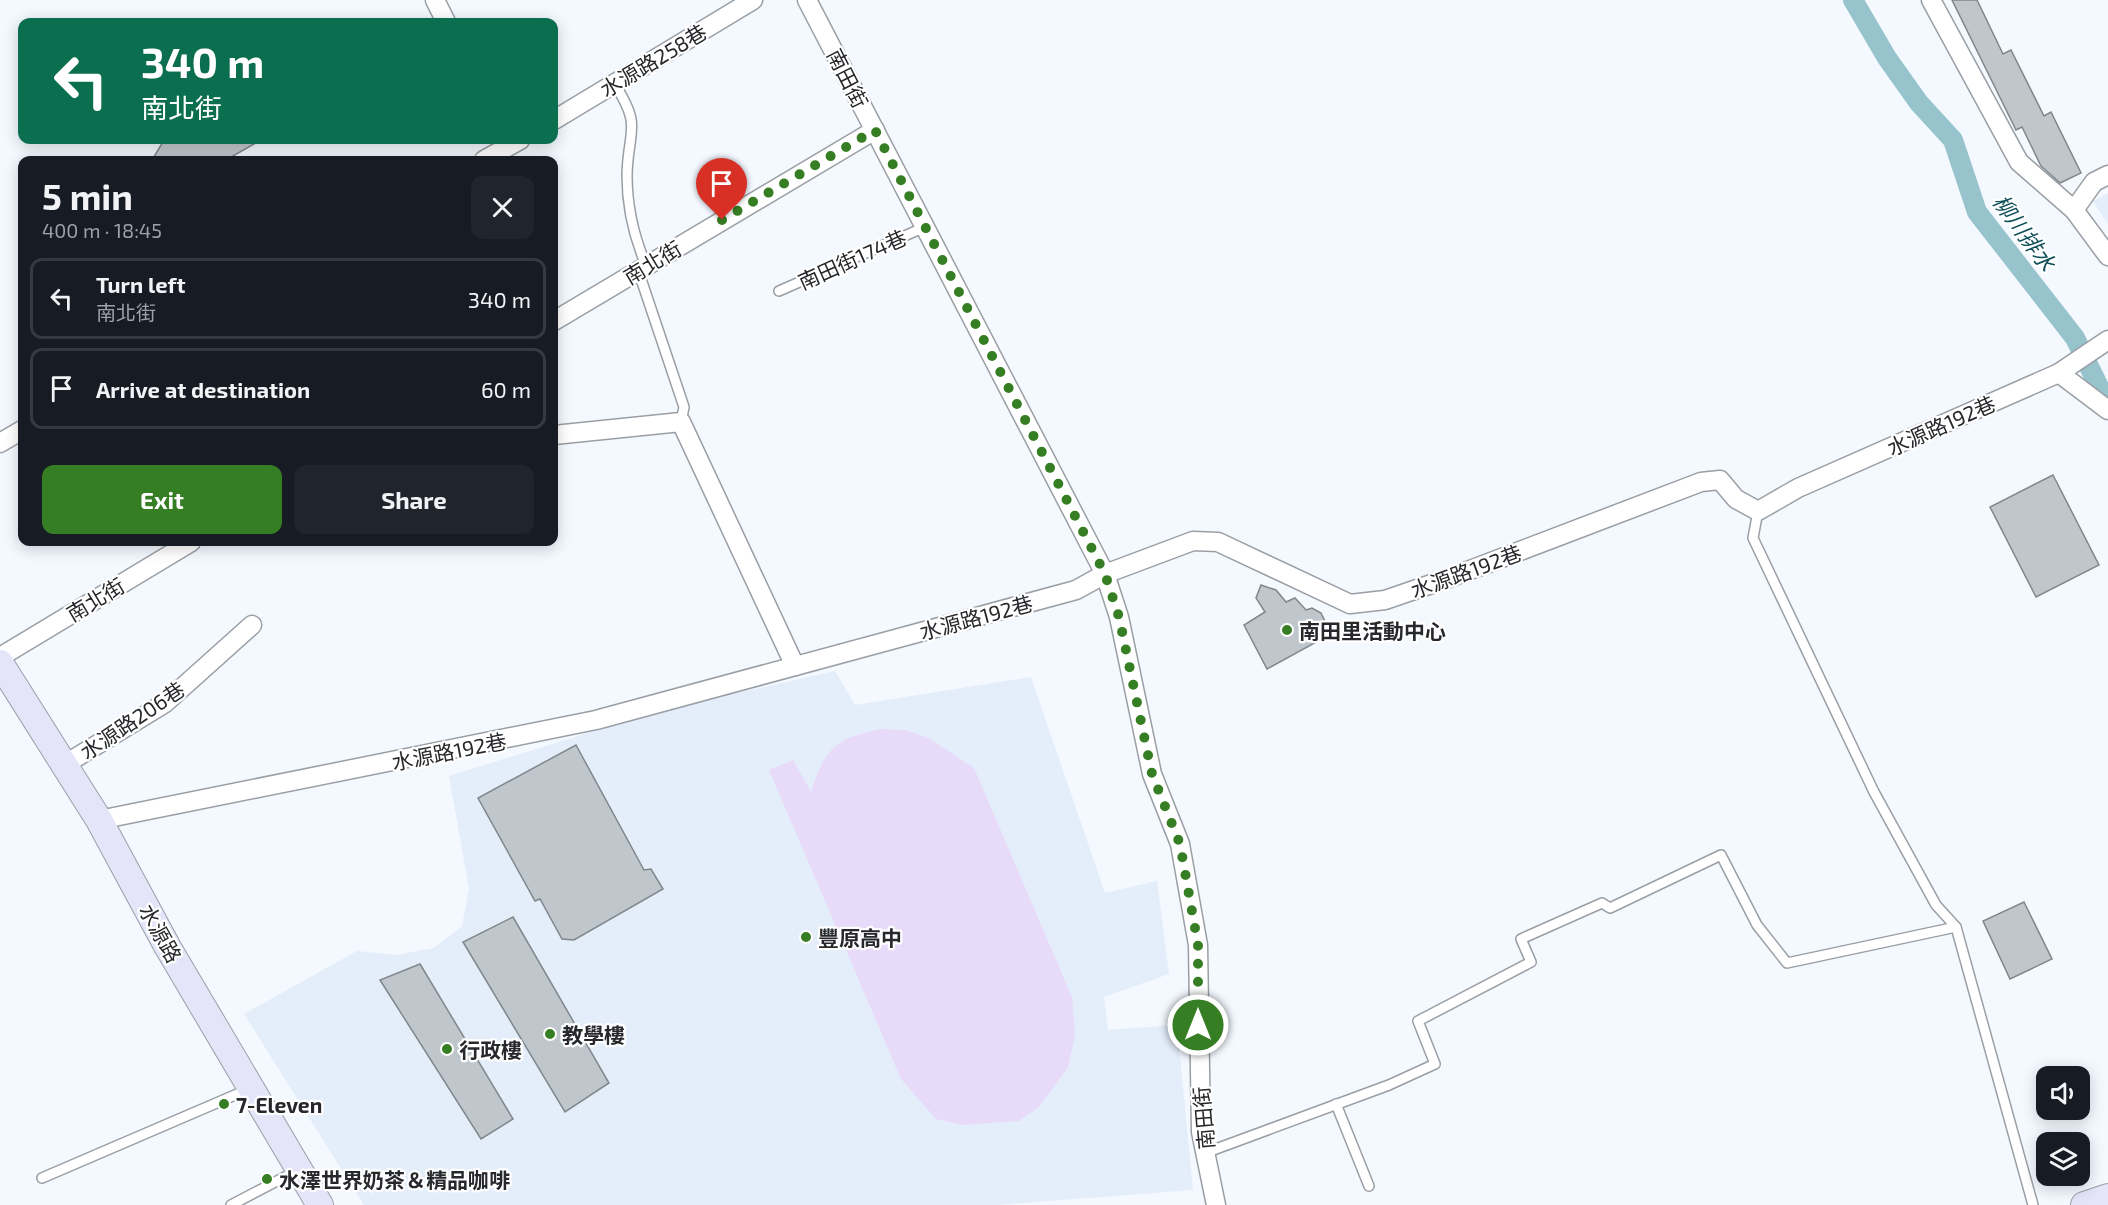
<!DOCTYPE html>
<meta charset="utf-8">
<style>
:root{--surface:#171b24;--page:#20242c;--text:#f1f3f6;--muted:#9ea1a6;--line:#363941;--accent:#367e23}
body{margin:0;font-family:"Exo 2","Noto Sans TC",sans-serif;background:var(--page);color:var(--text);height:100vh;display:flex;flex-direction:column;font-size:22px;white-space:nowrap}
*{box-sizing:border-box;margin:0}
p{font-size:20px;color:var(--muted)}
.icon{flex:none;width:33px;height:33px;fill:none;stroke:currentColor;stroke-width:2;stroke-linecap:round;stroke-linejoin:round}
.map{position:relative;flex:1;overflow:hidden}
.side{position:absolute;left:18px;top:156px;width:540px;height:390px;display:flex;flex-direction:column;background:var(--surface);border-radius:12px;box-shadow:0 3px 15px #0003}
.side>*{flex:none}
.banner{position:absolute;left:18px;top:18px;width:540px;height:126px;border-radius:12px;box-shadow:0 3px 15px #0003;background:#0b6e4f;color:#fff;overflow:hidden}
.tools{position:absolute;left:2036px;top:1066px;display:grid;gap:12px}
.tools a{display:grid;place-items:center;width:54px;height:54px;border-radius:12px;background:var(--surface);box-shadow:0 3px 15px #0003;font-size:30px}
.pin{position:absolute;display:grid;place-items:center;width:51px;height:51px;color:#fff;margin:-62px -26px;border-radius:50% 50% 50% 0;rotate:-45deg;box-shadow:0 0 6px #0007}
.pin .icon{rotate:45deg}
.me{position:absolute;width:66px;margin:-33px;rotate:0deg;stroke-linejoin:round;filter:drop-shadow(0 0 4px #0008)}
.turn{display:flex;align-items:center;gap:21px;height:126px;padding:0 24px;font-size:27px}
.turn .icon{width:78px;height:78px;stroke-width:2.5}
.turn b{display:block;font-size:42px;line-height:51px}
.round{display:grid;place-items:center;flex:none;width:63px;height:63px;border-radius:12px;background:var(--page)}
.overview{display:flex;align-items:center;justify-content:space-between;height:102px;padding:0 24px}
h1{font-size:36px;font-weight:700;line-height:45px}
.primary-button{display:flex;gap:12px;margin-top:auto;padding:12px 24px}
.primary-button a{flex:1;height:69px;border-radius:12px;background:var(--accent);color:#fff;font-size:24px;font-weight:700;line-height:69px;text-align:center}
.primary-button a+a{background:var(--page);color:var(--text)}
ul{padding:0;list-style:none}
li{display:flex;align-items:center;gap:18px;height:81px;margin:0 12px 9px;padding:0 12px;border:3px solid var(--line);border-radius:12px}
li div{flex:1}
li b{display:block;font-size:22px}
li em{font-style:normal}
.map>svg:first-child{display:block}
</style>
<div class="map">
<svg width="2108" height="1205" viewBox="0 0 2108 1205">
<rect width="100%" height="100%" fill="#f4f8ff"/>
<g fill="#e4edfa">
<polygon points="2108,193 2108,224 2093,201"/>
<polygon points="835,671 855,705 1031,677 1105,893 1157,881 1169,974 1104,997 1108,1030 1177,1025 1193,1190 997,1205 364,1205 244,1014 357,951 396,955 434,948 462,926 469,889 449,776 591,732 711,699"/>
</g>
<path fill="#e8dbfa" d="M880,729l25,1 24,8 45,30 98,229 3,38 -7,32 -29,40 -20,14 -56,4 -27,-6 -35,-40 -132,-309 24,-10 18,32c14,-44 24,-53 69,-63z"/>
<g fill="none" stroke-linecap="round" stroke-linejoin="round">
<polyline stroke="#97c4cc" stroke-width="20" points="1853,0 1887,58 1919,103 1953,140 1977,212 2075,338 2103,395 2108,399"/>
</g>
<g fill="#c0c7cc" stroke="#80878b" stroke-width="1.5">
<polygon points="1952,0 1977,0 2003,54 2011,50 2044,116 2051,112 2081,173 2060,183 2041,166 2022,127 2016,130"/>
<polygon points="164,140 261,140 226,160 152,160"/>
<polygon points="2053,475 2099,565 2036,597 1990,507"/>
<polygon points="1261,585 1276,590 1286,602 1295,598 1306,610 1312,608 1321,613 1331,634 1267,669 1244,625 1265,612 1256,598"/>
<polygon points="576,745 644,870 651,869 663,889 574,940 562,939 540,899 535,901 478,798"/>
<polygon points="2024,902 2052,959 2010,979 1983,921"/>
<polygon points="513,917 609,1083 565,1112 463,942"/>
<polygon points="420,964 513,1119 481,1139 380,980"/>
</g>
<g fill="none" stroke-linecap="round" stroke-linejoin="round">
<g stroke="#9a9fa5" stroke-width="12">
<g id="lane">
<path d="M614,83c29,45 14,46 13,92 0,31 7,62 19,90"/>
<polyline points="638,270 684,407 681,422"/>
<polyline points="779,291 925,227"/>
<polyline points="1758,511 1753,538 1874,792 1936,905 1956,927 2033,1205"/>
<polyline points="1336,1104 1369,1186"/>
<polyline points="1205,1153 1389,1085 1435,1064 1418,1021 1531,962 1521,939 1602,903 1610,908 1721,855 1757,925 1787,963 1956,927"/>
<polyline points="42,1178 249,1089"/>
<polyline points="231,1205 298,1170"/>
</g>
</g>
<g stroke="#9a9fa5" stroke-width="21">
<g id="street">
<polyline points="435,0 446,22"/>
<polyline points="807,0 1105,574 1119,617 1152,774 1180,844 1198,945 1201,1132 1216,1205"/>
<polyline points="1931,0 2019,162 2074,210 2108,256"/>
<polyline points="554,120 753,0"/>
<polyline points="484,160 520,140"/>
<polyline points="2074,210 2094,182 2108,175"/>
<polyline points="554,321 875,130"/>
<polyline points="2059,373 2108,410"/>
<polyline points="554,435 681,422 795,666"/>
<polyline points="0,443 22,430"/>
<polyline points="0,657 191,542"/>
<polyline points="64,765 165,703 252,625"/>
<polyline points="99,820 596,720 1076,590 1105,574 1193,541 1218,542 1350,604 1385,600 1449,578 1701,482 1720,480 1736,499 1758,511 1798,488 2059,373 2108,340"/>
</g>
</g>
<g stroke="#9a9fa5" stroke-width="28">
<g id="secondary">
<polyline points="0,663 99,820 167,946 320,1205"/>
<polyline points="2084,1205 2108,1197"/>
</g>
</g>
<use href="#lane" stroke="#fff" stroke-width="9"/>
<use href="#street" stroke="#fff" stroke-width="18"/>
<use href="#secondary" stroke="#e4e5f9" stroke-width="26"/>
</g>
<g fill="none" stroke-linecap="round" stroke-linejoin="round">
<polyline stroke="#367e23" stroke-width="10" stroke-dasharray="0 18" points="722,220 875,130 1105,574 1119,617 1152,774 1180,844 1198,945 1198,1025"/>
</g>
<g fill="#367e23" stroke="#fff" stroke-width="2">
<circle cx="1287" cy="630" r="6"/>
<circle cx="806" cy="937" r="6"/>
<circle cx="550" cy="1034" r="6"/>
<circle cx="447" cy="1049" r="6"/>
<circle cx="224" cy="1104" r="6"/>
<circle cx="267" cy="1179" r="6"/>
</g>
<g text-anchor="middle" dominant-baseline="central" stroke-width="4.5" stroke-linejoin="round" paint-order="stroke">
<g font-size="21" fill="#27282b" stroke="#fff">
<text transform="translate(653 60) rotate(-31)">水源路258巷</text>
<text transform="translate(848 78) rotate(63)">南田街</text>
<text transform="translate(852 259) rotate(-24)">南田街174巷</text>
<text transform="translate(652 262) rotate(-31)">南北街</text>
<text transform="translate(1941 425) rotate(-24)">水源路192巷</text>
<text transform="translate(1466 571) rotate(-20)">水源路192巷</text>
<text transform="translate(95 599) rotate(-31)">南北街</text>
<text transform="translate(976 617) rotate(-15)">水源路192巷</text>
<text transform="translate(132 720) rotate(-34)">水源路206巷</text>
<text transform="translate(449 751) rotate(-11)">水源路192巷</text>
<text transform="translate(161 933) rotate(61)">水源路</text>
<text transform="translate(1203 1118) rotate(-95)">南田街</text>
</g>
<g font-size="21" font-weight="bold" fill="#27282b" stroke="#fff" text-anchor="start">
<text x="1299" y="630">南田里活動中心</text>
<text x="818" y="937">豐原高中</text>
<text x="562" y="1034">教學樓</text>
<text x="459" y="1049">行政樓</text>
<text x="236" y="1104">7-Eleven</text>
<text x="279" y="1179">水澤世界奶茶＆精品咖啡</text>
</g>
<g font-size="22" font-style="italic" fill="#0f4f59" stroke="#fff">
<text transform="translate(2025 232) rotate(54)">柳川排水</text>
</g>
</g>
</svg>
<div class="tools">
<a><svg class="icon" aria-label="sound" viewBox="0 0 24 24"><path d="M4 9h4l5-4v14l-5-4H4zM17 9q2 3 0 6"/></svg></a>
<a><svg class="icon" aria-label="layers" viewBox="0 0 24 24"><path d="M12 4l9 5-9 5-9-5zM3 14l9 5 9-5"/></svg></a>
</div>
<div class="pin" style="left:722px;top:220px;background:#d93025"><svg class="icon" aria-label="arrive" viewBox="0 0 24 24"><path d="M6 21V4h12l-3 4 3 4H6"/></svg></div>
<svg class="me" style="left:1198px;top:1025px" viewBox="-20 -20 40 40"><circle r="17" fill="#367e23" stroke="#fff" stroke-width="3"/><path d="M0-11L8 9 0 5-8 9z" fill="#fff"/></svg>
<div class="banner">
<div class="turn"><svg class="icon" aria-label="left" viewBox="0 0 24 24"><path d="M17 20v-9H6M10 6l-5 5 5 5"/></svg><div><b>340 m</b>南北街</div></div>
</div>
<section class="side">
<div class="overview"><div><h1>5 min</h1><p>400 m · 18:45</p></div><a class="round"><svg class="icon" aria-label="close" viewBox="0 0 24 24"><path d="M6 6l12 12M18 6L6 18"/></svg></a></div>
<ul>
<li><svg class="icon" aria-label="left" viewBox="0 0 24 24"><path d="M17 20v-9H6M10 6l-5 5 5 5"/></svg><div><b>Turn left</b><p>南北街</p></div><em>340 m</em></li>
<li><svg class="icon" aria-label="arrive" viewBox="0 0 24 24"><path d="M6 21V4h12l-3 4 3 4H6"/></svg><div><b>Arrive at destination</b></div><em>60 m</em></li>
</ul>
<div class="primary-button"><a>Exit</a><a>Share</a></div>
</section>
</div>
